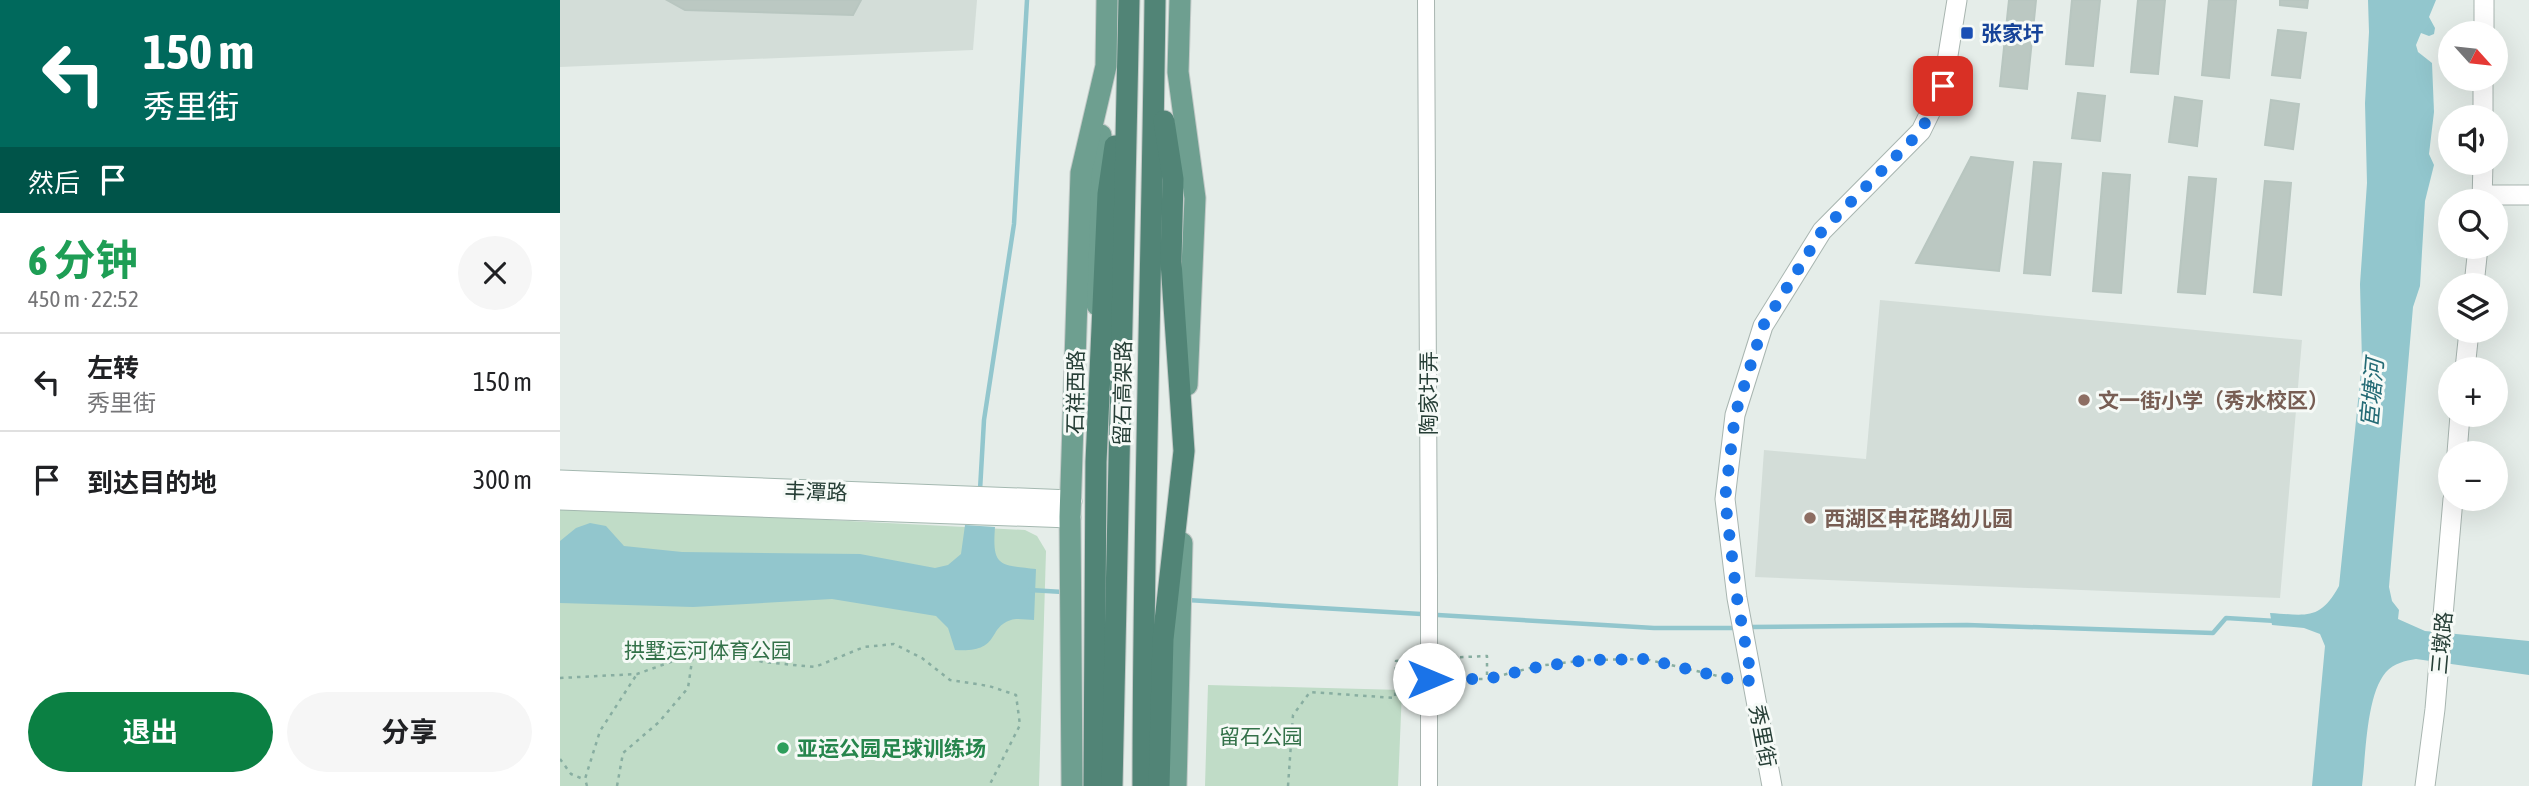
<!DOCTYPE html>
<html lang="zh">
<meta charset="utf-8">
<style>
:root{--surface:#fff;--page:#f6f6f6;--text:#202124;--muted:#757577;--line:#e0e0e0;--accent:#0b8043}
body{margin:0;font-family:"Asap Condensed","Noto Sans SC",sans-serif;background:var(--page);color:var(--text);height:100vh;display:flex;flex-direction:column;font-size:26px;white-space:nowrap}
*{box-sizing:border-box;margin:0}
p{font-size:23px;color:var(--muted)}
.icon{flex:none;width:38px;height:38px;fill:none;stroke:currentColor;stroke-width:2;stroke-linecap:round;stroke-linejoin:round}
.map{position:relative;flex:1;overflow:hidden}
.drawer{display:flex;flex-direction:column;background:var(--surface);width:560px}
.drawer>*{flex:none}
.banner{background:#00695c;color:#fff;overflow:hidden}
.needle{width:46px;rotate:117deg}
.fabs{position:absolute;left:1878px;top:21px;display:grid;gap:14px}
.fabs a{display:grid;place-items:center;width:70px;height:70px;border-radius:50%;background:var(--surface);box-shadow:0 7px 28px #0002;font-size:35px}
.pin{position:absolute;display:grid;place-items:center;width:60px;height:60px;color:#fff;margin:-30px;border-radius:14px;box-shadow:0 4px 10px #0006}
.me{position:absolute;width:77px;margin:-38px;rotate:90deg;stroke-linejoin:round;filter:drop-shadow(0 0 5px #0008)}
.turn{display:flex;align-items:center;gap:24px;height:147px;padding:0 28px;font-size:32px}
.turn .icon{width:91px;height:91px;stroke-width:2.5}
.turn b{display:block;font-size:49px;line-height:60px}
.then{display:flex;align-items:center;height:66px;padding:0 28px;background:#0003;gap:14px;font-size:26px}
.round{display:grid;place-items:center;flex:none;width:74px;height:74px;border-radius:37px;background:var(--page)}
.summary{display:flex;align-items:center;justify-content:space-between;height:119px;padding:0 28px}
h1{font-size:42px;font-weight:700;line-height:52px;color:#1e9e55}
.primary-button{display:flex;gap:14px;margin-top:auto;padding:14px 28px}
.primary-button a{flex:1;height:80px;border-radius:42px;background:var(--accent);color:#fff;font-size:28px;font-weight:700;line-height:80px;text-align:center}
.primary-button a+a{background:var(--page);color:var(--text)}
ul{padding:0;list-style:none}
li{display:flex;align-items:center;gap:21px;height:98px;padding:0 28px;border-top:2px solid var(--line)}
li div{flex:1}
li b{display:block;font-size:26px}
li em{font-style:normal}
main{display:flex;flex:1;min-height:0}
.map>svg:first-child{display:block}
</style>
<main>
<section class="drawer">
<div class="banner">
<div class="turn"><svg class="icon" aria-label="left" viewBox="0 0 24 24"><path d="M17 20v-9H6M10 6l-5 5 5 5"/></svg><div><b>150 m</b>秀里街</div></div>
<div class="then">然后<svg class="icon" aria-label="arrive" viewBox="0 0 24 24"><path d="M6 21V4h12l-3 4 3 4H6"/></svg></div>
</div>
<div class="summary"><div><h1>6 分钟</h1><p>450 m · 22:52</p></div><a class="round"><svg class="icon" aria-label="close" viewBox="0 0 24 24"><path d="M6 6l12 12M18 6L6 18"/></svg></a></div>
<ul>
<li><svg class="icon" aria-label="left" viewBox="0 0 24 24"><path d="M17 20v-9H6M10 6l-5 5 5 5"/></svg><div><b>左转</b><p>秀里街</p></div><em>150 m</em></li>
<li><svg class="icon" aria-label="arrive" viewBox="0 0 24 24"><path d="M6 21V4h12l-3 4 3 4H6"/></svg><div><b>到达目的地</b></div><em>300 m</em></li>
</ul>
<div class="primary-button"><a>退出</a><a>分享</a></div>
</section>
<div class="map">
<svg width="1969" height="786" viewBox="0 0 1969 786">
<rect width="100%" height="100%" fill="#e5ede9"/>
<g fill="#d3ddd8">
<polygon points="0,0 417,0 413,50 0,67"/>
<polygon points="1320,300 1742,340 1720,598 1195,577 1204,450 1306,459"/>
</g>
<g fill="#c0dcc7">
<polygon points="0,506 465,530 477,536 486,551 479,786 0,786"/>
<polygon points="648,685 842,690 838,786 645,786"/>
</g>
<g fill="#92c6cd">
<path d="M1808,0h68l-7,17 6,11 -1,6 -5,2 -8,-3 -5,12 2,7 14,11 2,49 -5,42 5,11 -9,36 -5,85 -7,21 -24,280 3,14 7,9 -1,9 27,12 104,10v34l-113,-16c-11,2 -22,4 -30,13 -20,23 -20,83 -24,114h-50l13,-140 -5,-12 -16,-6 -32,-3 -2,-12c36,2 50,8 69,-27l23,-224 -2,-78 7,-101 -2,-80 4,-71z"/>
<path d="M30,523l16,3 18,20 58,6 178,2 75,14 13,-3 13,-11 4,-29 30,2c-3,40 4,38 41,42l-2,51c-7,0 -17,-2 -23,0 -25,8 -9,33 -56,30l-7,-22 -12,-12 -104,-17 -139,8 -133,-4v-62l16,-13z"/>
</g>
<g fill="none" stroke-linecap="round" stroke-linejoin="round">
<g stroke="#92c6cd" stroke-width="4.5">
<polyline points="420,490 424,420 454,224 467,0"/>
<polyline points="470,590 503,592"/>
<polyline points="627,600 1094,628 1177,628"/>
<polyline points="1189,627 1407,625 1653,633 1666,618 1716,621"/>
</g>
</g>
<g fill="#bbc8c2" stroke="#b8c6c0" stroke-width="2">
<polygon points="107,0 301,0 293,15 125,10"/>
<polygon points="1449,0 1476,0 1467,89 1440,86"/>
<polygon points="1512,0 1540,0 1533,66 1506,64"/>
<polygon points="1578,0 1605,0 1598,74 1571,72"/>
<polygon points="1649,0 1676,0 1669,78 1642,75"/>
<polygon points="1720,0 1748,0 1747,8 1720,5"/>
<polygon points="1718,30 1746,33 1740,78 1712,75"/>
<polygon points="1518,93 1545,96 1540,141 1512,138"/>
<polygon points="1615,97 1642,101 1637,146 1609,142"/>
<polygon points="1711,100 1739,104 1733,149 1705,145"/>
<polygon points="1411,157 1453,162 1439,271 1356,263"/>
<polygon points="1474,162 1501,164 1490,275 1464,273"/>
<polygon points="1543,173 1570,175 1561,293 1533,291"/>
<polygon points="1629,177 1656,179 1645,294 1618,292"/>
<polygon points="1705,181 1731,183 1721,295 1694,292"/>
</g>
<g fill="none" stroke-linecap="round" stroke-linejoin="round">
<g stroke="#a8b5b0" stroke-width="18">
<g id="minor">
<polyline points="866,0 869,577"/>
<polyline points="869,672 869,786"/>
</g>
</g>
<g stroke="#a8b5b0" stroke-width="21">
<g id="tertiary">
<polyline points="1924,33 1924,0"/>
<polyline points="1923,117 1923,79"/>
<polyline points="1923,195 1969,195"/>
<polyline points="1922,201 1923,163"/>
<polyline points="1914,285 1918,247"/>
<polyline points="1905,369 1909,331"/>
<polyline points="1897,453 1900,415"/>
<polyline points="1212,786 1177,598 1165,499 1175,415 1203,326 1262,231 1361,131 1383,86 1397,0"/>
<polyline points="1865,786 1875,709 1893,499"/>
</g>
</g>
<g stroke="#a4b8b0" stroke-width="23">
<g id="secondary">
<polyline points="0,481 511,501"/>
<polyline points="0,499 510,517"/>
</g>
</g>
<g stroke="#c2c9c7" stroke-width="23">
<g id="primary">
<polyline points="620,0 618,72 635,198 627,385"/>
<polyline points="537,305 534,285 541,135"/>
<polyline points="512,786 510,517 521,173 546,66 547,0"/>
<polyline points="616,786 622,543"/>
</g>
</g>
<g stroke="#c2c9c7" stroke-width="23">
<g id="trunk">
<polyline points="534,786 536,462 548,194 555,146"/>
<polyline points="552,786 569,0"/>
<path d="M583,786c0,-262 9,-524 12,-786"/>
<polyline points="599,786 603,639 624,451 611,262 613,179 604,121"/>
</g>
</g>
<g stroke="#88aea1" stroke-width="2.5" stroke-dasharray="3.5 5" stroke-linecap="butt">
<polyline points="883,658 927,656 927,679"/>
<polyline points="0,678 77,674 133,654 170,653 203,662 255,667 304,647 334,644 362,658 390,680 429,686 456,695 460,725 429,786"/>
<polyline points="885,679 927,679 978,666 1027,660 1085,659 1175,680"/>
<polyline points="0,759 11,774 23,779"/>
<polyline points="27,786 25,779 40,731 77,674"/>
<polyline points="57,786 63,753 99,722 128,688 133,654"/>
<polyline points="728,786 733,715 750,692 835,698 836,661 852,660"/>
</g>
<use href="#minor" stroke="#fff" stroke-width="16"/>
<use href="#tertiary" stroke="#fff" stroke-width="19"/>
<use href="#secondary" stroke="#fff" stroke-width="21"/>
<use href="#primary" stroke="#6e9f90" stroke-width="21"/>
<use href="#trunk" stroke="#518476" stroke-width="21"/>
<g stroke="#a8b5b0" stroke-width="18" stroke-linecap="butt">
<polyline id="minor-bridge" points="869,577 869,672"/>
</g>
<use href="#minor-bridge" stroke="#fff" stroke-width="16"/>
</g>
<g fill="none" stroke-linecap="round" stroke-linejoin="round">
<polyline stroke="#1a73e8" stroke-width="12" stroke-dasharray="0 21.6" points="869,679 927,679 978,667 1027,660 1086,659 1165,678 1192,681 1177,598 1165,499 1175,415 1196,348 1203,326 1262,231 1361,131 1383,86"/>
</g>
<rect fill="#1a4fb4" stroke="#f6faf7" stroke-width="2.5" x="1400" y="26" width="14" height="14" rx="3.5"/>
<g fill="#8d6e63" stroke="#f6faf7" stroke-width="2.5">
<circle cx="1524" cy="400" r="7"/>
<circle cx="1250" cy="518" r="7"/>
</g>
<circle fill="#2e9e5b" stroke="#f6faf7" stroke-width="2.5" cx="223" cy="748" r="7"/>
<g text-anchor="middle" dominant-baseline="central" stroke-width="6" stroke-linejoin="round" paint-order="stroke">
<g font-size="21" font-weight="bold" fill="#164399" stroke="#f6faf7" text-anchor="start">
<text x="1421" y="33">张家圩</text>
</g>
<g font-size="21" fill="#263e36" stroke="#f6faf7">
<text transform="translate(515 392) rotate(-89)">石祥西路</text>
<text transform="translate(562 393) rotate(-89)">留石高架路</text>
<text transform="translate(868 393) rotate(-90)">陶家圩弄</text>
<text transform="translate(256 491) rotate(2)">丰潭路</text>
<text transform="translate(1881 643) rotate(-85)">三墩路</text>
<text transform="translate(1203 736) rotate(79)">秀里街</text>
</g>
<g font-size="21" font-weight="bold" fill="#785e54" stroke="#f6faf7" text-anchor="start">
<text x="1538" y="400">文一街小学（秀水校区）</text>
<text x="1264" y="518">西湖区申花路幼儿园</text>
</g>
<g font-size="21" fill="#337149" stroke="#f6faf7">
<text x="148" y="650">拱墅运河体育公园</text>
<text x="701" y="736">留石公园</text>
</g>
<g font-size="21" font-weight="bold" fill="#27864d" stroke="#f6faf7" text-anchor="start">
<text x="237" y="748">亚运公园足球训练场</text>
</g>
<g font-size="23" font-style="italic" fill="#246b75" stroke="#f6faf7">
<text transform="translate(1812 393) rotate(-85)">宦塘河</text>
</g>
</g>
</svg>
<div class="fabs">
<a><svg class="needle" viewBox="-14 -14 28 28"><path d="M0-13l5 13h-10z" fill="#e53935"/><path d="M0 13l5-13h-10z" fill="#757577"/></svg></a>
<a><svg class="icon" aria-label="sound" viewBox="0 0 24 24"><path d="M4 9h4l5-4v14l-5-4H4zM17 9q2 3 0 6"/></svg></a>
<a><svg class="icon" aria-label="search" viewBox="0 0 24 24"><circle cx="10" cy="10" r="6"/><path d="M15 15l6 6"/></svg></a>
<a><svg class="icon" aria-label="layers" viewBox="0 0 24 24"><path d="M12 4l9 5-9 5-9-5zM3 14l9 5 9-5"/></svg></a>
<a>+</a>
<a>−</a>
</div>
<div class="pin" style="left:1383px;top:86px;background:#d93025"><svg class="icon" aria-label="arrive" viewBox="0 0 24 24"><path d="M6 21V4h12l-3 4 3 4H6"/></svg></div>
<svg class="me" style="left:869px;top:679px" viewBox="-20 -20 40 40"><circle r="19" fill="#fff"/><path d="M0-13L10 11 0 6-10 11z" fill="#1a73e8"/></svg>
</div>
</main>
